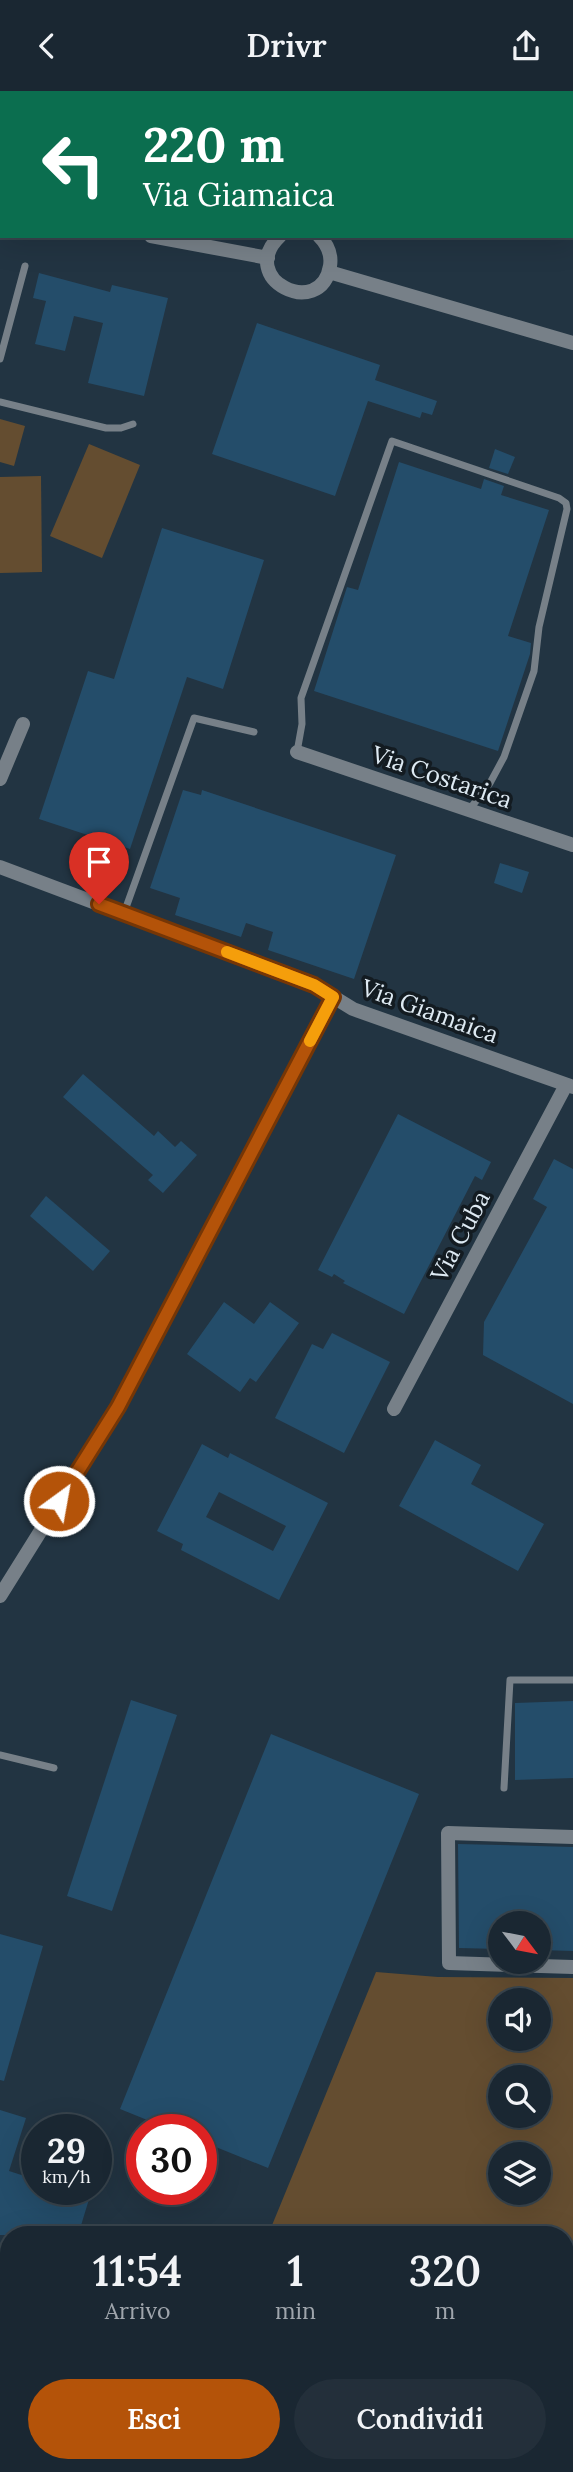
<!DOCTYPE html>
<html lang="it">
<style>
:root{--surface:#1a2732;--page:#232f3a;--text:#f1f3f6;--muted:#9fa5ac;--line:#38444d;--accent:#b45309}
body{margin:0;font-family:Lora,serif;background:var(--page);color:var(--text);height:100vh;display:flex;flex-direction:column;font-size:26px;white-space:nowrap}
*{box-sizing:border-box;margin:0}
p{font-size:23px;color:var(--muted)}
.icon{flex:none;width:38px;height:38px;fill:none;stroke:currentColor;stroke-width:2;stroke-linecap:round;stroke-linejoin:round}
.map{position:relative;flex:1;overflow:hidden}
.drawer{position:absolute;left:0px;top:2135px;width:574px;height:247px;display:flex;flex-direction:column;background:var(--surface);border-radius:28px 28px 0 0;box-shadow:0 7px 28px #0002,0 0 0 2px var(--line)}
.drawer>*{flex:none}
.banner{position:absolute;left:0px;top:0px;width:574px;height:147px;box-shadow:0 7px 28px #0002,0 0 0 2px var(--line);background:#0b6e4f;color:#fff;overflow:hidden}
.needle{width:46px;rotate:122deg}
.controls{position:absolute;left:488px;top:1820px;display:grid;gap:14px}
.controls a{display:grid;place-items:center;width:63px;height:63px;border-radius:50%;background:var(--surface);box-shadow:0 7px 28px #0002,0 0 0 2px var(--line);font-size:35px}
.speed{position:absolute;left:21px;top:2023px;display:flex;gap:14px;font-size:35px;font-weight:700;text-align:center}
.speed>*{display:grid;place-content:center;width:91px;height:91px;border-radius:50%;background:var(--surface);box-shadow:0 7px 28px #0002,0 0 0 2px var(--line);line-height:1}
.speed small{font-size:18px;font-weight:400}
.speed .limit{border:10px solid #d22;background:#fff;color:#111}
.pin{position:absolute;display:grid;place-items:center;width:60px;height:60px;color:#fff;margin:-72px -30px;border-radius:50% 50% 50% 0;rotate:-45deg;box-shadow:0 0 7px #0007}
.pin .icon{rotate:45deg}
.me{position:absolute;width:77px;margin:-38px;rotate:32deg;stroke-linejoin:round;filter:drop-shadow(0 0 5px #0008)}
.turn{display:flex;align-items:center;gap:24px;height:147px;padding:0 28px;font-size:32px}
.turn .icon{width:91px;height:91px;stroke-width:2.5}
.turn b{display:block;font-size:49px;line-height:60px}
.eta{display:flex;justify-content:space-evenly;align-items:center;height:119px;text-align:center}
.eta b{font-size:42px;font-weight:600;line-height:49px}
.button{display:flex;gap:14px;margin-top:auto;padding:14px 28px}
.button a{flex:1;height:80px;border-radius:42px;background:var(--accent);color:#fff;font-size:28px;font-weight:600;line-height:80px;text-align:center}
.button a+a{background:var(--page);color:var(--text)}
header{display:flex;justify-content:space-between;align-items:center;height:91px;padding:0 28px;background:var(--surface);font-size:32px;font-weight:600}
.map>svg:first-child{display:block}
</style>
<header><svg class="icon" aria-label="back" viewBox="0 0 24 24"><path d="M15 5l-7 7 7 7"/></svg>Drivr<svg class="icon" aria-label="share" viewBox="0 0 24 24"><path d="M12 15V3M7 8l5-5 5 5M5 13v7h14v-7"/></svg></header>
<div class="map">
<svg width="573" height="2381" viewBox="0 0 573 2381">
<rect width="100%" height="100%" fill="#223442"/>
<g fill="#644d30" fill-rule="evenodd">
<polygon points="0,328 25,335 14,375 0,371"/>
<polygon points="89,353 140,374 102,467 50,445"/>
<polygon points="41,385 42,481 0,482 0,386"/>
<path d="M376,1881l62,5 135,1v304h-8v-47h-297zM500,1909h39v39h-39zM500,1986h39v39h-39zM500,2063h39v39h-39z"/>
</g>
<g fill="#244d6a" fill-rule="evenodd">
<polygon points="39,182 110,201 112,194 168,207 144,305 88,292 103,232 74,225 65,260 35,253 46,210 33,207"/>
<polygon points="257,232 380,274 375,289 437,310 432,324 422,321 420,327 368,310 335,405 212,363"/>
<polygon points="495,358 515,366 508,383 489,377"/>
<polygon points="399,371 481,398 484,388 504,395 501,404 549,419 508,545 531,552 530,563 498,660 314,600 347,496 358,499"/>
<polygon points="162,437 264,469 223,598 187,586 130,758 39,728 88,580 114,588"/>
<polygon points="183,699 201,704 202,699 396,764 354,888 268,859 273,841 246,832 241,846 175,824 180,807 150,797"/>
<polygon points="500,772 529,781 522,802 494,792"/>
<polygon points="83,983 154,1045 158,1040 175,1056 181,1050 197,1064 163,1102 148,1089 153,1084 63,1006"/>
<polygon points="398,1023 491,1071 482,1089 475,1085 404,1223 343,1192 345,1190 334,1183 332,1186 318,1179"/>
<polygon points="554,1068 573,1078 573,1313 483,1264 484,1231 547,1116 533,1108"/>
<polygon points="46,1105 110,1160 93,1180 30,1125"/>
<polygon points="224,1211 254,1233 270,1211 299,1232 256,1291 250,1287 240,1301 187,1263"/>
<polygon points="332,1242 390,1271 344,1362 275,1327 312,1253 323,1258"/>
<polygon points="435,1349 481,1374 471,1393 544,1433 518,1480 399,1415"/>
<path d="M202,1353l26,14 2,-5 98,50 -49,97 -98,-50 2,-6 -26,-13zM219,1401l67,34 -13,25 -67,-34z"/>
<polygon points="131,1609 177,1624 112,1820 67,1805"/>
<polygon points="573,1610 573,1687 515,1689 515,1612"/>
<polygon points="271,1643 419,1703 268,2077 201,2050 201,2039 172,2039 120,2018"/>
<polygon points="458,1753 573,1756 573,1860 539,1859 539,1832 500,1832 500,1858 459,1857"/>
<polygon points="0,1843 43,1855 4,1990 0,1989"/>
<polygon points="0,2019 26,2027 9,2080 37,2089 37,2098 67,2098 90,2105 79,2141 63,2136 61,2144 0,2144"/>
</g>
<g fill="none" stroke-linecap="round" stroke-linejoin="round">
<g stroke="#778088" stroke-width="7">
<polyline points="0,268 25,175"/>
<polyline points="0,311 106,337 121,337 133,333"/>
<polyline points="297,661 302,633 301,607 392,350 559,407 566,412 567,418 539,536 534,580 504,666 490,692 469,719"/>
<polyline points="124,822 194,627 254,641"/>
<polyline points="0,1664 54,1677"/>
<polyline points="504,1697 510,1589 573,1589"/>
</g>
<g stroke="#778088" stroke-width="14">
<polyline points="335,2 336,0"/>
<polyline points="0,91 2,92"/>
<polyline points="151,145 268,167"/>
<path d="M280,145c-45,43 41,85 50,30 2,-12 -3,-22 -11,-30"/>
<polyline points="329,181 573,252"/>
<polyline points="297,661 573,754"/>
<polyline points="0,688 23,633"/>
<polyline points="0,776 314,894 353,918 573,996"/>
<polyline points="394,1318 566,994"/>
<polyline points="0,1505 118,1316 333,907"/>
<polyline points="573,1746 448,1742 449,1872 573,1876"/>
</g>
</g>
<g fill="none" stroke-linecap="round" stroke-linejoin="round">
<g stroke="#753606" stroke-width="18">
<polyline id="route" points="59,1410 118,1316 333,906 314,894 99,813"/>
</g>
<use href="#route" stroke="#b45309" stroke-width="12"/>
<polyline stroke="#f59e0b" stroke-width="12" points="227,861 314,894 333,906 310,950"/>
</g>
<g text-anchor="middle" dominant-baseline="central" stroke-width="7" stroke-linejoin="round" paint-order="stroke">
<g font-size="24" fill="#deeaf3" stroke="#131b21">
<text transform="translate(442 686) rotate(19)">Via Costarica</text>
<text transform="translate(430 920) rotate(20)">Via Giamaica</text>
<text transform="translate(460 1145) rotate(-62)">Via Cuba</text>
</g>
</g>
</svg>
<div class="controls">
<a><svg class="needle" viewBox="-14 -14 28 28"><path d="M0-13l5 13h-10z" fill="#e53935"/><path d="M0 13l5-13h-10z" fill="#9fa5ac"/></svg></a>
<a><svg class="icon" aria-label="sound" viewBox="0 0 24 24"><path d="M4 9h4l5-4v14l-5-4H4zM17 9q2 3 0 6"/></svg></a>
<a><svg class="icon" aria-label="search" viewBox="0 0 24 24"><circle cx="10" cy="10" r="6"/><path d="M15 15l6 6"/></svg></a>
<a><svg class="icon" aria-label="layers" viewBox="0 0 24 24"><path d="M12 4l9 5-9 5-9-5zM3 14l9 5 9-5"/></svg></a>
</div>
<div class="speed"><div>29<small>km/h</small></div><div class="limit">30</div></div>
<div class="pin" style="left:99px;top:813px;background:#d93025"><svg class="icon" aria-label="arrive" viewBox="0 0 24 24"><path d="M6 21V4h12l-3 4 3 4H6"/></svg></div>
<svg class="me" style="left:59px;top:1410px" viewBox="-20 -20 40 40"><circle r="17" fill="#b45309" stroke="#fff" stroke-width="3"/><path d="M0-11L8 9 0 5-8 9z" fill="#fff"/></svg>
<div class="banner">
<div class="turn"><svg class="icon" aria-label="left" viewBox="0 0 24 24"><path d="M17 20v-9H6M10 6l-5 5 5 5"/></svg><div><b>220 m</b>Via Giamaica</div></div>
</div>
<section class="drawer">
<div class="eta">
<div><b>11:54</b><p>Arrivo</p></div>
<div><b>1</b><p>min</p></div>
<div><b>320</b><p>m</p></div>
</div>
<div class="button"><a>Esci</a><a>Condividi</a></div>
</section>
</div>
